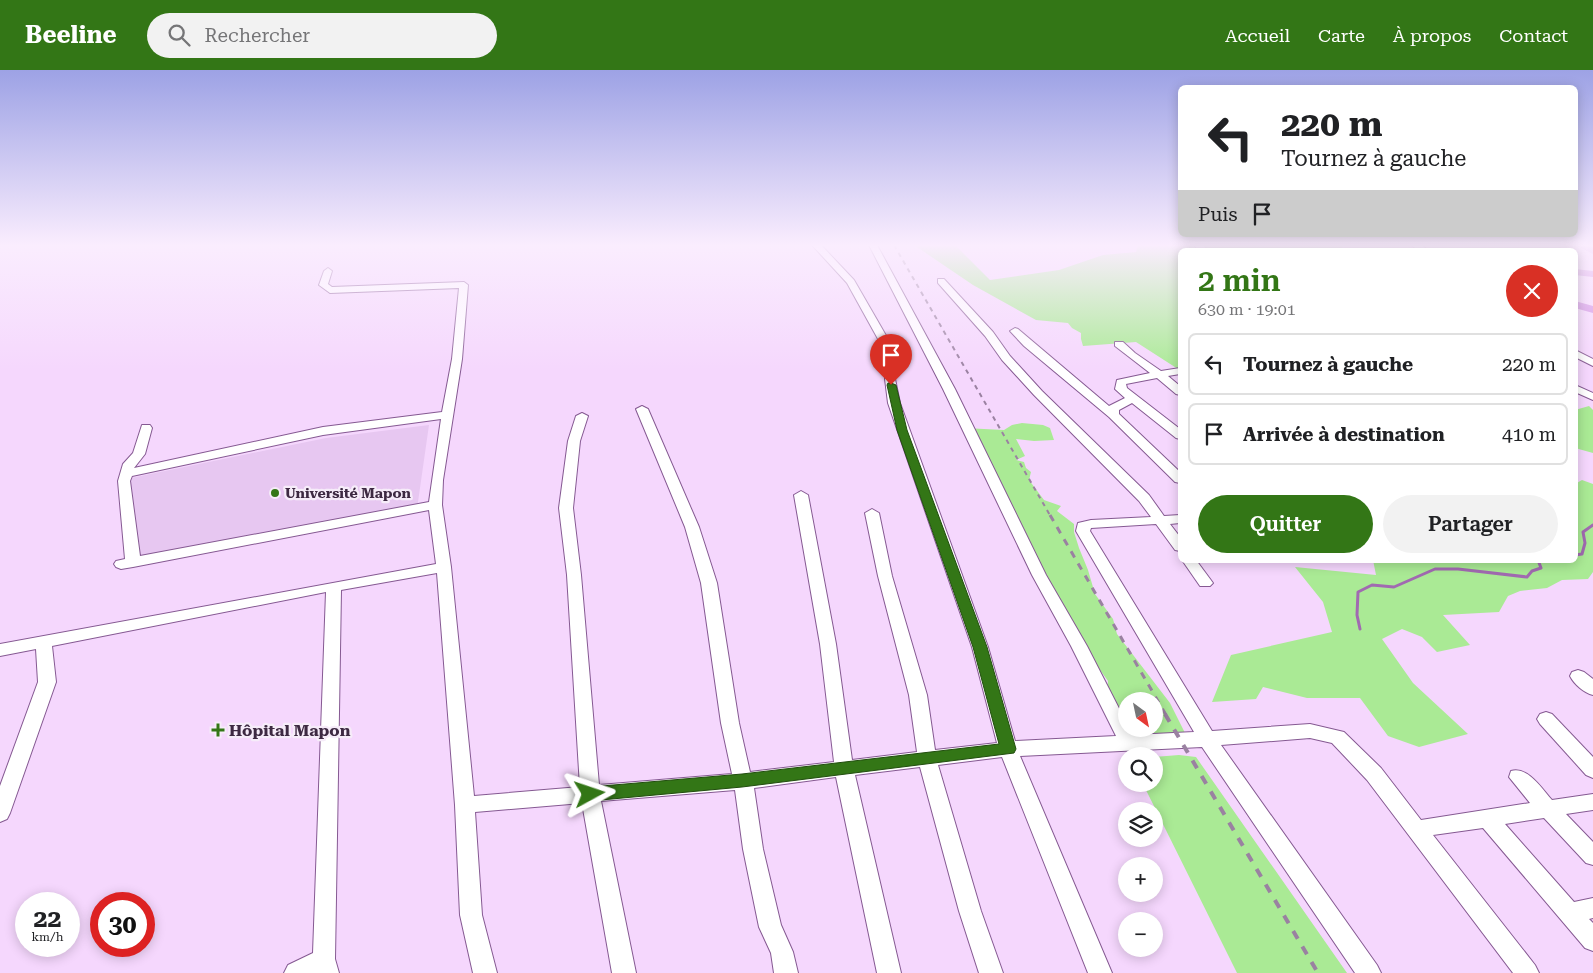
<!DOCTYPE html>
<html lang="fr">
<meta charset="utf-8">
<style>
:root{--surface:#fff;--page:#f2f2f2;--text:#202124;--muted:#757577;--line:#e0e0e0;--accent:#337616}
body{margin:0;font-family:"Roboto Serif",serif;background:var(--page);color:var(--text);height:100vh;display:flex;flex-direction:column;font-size:19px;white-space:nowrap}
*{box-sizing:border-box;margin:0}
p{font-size:16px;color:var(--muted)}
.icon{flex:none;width:28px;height:28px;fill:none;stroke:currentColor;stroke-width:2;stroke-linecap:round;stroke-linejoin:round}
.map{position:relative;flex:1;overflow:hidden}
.sheet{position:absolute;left:1178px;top:178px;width:400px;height:315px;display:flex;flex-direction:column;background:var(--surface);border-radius:8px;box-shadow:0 2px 12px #0003}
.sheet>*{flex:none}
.guide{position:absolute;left:1178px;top:15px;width:400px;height:152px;border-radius:8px;box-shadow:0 2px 12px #0003;background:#fff;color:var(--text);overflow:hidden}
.needle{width:32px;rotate:147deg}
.tools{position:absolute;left:1118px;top:622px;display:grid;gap:10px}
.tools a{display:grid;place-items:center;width:45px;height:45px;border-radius:50%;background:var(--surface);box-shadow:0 2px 12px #0003;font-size:25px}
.speed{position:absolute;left:15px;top:822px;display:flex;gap:10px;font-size:25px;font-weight:700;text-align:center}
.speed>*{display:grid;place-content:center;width:65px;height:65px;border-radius:50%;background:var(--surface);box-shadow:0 2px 12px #0003;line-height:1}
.speed small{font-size:12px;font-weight:400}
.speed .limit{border:8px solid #d22;background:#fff;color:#111}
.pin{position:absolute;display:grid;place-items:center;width:42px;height:42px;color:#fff;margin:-51px -21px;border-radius:50% 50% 50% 0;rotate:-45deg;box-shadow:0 0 5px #0007}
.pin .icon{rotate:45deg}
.me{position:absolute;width:55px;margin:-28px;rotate:85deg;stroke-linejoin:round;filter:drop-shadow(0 0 4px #0008)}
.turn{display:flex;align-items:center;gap:18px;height:105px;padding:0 20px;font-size:22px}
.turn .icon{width:65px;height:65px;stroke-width:2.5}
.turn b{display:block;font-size:35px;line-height:42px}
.then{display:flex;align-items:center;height:48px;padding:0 20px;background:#0003;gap:10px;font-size:19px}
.round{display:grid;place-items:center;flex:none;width:52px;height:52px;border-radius:26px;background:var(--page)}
.overview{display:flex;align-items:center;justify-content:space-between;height:85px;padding:0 20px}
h1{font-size:30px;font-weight:600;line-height:38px;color:var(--accent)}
.action{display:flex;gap:10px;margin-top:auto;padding:10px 20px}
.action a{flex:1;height:58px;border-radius:30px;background:var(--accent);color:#fff;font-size:20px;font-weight:600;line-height:58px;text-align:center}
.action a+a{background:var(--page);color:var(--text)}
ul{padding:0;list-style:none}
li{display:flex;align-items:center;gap:15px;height:62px;margin:0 10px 8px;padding:0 10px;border:2px solid var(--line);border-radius:8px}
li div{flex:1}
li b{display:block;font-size:19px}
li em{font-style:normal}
header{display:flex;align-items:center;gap:30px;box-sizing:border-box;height:70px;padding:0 25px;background:var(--accent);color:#fff}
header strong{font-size:24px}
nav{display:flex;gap:28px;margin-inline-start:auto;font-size:18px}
.search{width:350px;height:45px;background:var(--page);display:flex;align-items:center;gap:12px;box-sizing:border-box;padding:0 18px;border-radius:28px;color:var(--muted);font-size:19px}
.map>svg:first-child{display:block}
</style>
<header>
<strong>Beeline</strong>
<div class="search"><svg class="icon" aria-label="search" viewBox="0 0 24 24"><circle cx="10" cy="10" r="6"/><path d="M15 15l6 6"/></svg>Rechercher</div>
<nav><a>Accueil</a><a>Carte</a><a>À propos</a><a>Contact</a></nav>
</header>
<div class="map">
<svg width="1593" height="903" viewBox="0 0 1593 903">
<rect width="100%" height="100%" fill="#f5d7fd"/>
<polygon fill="#e7c7f1" points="429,355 417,439 128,493 131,408 326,368"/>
<g fill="#aaea95" fill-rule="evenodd">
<polygon points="914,175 955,175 990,210 1059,200 1103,185 1136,182 1138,175 1346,175 1338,180 1180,180 1180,305 1177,303 1178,299 1136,272 1083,276 1081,269 1081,263 1072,258 1068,253 1036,250 973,215"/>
<polygon points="1589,336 1593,340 1593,383 1575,378 1575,340"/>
<path d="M1022,353l21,2 7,3 4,12 -20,1 -18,-2 9,17 -9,4 8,2 2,6 5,4 -2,8 15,20 17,6 -4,5 17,13v8l5,16 9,22 7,24 18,25 4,15 53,69 20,40h-61l-22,-53 1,-9 -26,-36 -118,-217 40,2 8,-5zM1126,631h28v28h-28z"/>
<polygon points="1582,410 1593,414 1593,502 1588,509 1562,510 1547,518 1520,521 1508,526 1499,542 1443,545 1470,575 1437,582 1422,567 1402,559 1382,569 1413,613 1468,664 1419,677 1388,666 1360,628 1307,628 1263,617 1256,629 1212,632 1231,585 1332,562 1323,532 1295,497 1376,505 1373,490 1575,490 1575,414"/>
<polygon points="1179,685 1196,687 1347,903 1237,903 1143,714 1154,714 1154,687"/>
</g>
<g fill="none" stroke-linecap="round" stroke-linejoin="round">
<g stroke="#a16ab1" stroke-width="3">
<polyline points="1575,485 1582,484 1585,473 1583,462 1593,455"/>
<polyline points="1557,490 1561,490"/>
<polyline points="1360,559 1357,545 1358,522 1372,515 1394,517 1435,499 1458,499 1527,507 1532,501 1541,498 1538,490"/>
</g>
<g fill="#cc86e0" fill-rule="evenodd">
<polygon points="1577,175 1593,177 1593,184 1579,177"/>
<polygon points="1575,199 1593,201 1593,207 1575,205"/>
<polygon points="1575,231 1593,236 1593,243 1575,238"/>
</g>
<g stroke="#855992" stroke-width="2">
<g id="minor">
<path d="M812,175h9l33,35 34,59 8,19 -1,21 5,24 88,244 27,94 101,-5 -45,-90 -39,-71 -89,-186 -74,-144h8l78,144 91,186 41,71 39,76v7h4l3,6 61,-3 -118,-201 2,-8 13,-3 60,-3 -12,-16 -105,-106 -32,-35 -17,-24 -47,-53v-4h6l49,53 17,24 32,35 107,104 15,21 16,-1v8l-10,1 10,13v14l-5,-1 -19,-26 -65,4 -1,3 122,200 98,-7 34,8 37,36 40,52 109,-17 -21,-26 2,-6c17,-5 31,18 41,29l41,-6v16l-27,4 27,28v23l-7,-2 -42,-45 -39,6 69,78 19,-4v20l-4,1 4,4v28l-8,-3 -102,-120 -50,7 102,130 4,8h-26l-146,-193 -35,-37 -22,-5 -89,7 156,220 4,8h-26l-153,-226 -182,9 92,217h-24l-86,-216 -64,8 43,146 22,62h-24l-20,-62 -39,-144 -65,8 46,198h-24l-41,-196 -82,11 9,61 18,76 12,27 5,21h-24l-3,-20 -12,-26 -16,-78 -8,-59 -134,11 35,172h-24l-30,-170 -107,9 7,103 15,58h-24l-13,-58 -5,-110 -18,-232 -96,17 -6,369 4,14h-55l4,-8 25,-12 13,-361 -274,54 4,36 -46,131 -3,6 -7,3v-36l38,-104 -2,-33 -36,7v-12l436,-80 -7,-54 -296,57 -12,2 -5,-2 -2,-3 2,-3 9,-2 -7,-78 5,-17 10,-11 9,-28h8l2,3 -7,26 -11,14 189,-41 119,-15 10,-53 7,-71 -129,5 -11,-8 5,-14 4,-3 4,3 -4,13 4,3 132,-5 4,3 -6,74 -19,121 -1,25 9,62 23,229 106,-9 -13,-212 -8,-67 9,-67 8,-25 6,-3 6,3 -8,25 -7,67 8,67 18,210 133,-11 -11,-51 -20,-140 -16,-56 -49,-118 6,-3 6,3 51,118 18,56 22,140 11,49 84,-10 -14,-118 -26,-149 7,-4 7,4 28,149 16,116 65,-8 -8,-57 -31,-119 -13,-63 7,-4 7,4 13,63 35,119 8,55 62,-7 -25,-96 -84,-244 -3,-24 1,-21 -8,-19 -31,-56zM441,349l-12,83 -289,54 -10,-75 2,-5 191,-41z"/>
<polygon points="1194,175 1203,175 1207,180 1198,180"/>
<polygon points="1411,175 1421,175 1428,180 1418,180"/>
<polygon points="1015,258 1018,259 1109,336 1125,328 1115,319 1117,310 1150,303 1115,276 1115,272 1123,272 1135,283 1161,301 1180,298 1180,304 1168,306 1180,316 1180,325 1176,324 1157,308 1126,314 1127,318 1180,359 1180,369 1176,368 1132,333 1119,340 1119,344 1180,402 1180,413 1175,412 1109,347 1024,276 1010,261"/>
<polygon points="1575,280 1593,289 1593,296 1575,287"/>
<polygon points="1575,315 1593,323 1593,330 1575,322"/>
<polygon points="1182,490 1196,490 1213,513 1210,516 1200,516"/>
<path d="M1578,600l6,2 9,7v16c-9,-2 -19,-11 -23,-19l2,-4z"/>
<polygon points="1546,642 1552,644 1593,687 1593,708 1586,705 1540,654 1537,649 1540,644"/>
</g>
</g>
<use href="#minor" fill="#fff" fill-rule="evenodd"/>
<polyline stroke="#9a81a1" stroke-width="2" stroke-dasharray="4.5 4.5" stroke-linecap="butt" points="894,175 1051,447"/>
<polyline stroke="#9a81a1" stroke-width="3" stroke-dasharray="7 7" stroke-linecap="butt" points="1050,445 1166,645"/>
<polyline stroke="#9a81a1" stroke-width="4" stroke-dasharray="9 9" stroke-linecap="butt" points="1165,644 1318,903"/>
</g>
<linearGradient id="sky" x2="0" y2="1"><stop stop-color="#9da2e5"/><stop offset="0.58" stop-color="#faedfe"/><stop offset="1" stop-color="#faedfe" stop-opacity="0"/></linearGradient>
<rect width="1593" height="302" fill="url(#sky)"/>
<polygon fill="#337616" stroke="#214d0e" points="888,313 891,313 896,315 907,360 987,577 1016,679 1014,683 742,717 590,731 585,729 582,724 585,719 590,717 742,704 999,674 973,577 897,360 887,315"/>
<g fill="#337616" stroke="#f6ecf9" stroke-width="2">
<circle cx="275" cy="423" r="5"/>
<path d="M215.5 652.5h5v5h5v5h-5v5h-5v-5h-5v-5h5z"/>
</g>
<g text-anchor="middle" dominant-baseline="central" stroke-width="4.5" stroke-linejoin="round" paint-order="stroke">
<g font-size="14" font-weight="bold" fill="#3d2942" stroke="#f6ecf9" text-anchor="start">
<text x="285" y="423">Université Mapon</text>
</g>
<g font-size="16" font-weight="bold" fill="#3d2942" stroke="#f6ecf9" text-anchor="start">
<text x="229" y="660">Hôpital Mapon</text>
</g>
</g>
</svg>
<div class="tools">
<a><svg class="needle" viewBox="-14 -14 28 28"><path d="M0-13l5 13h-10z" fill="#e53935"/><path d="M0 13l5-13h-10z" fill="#757577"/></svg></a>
<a><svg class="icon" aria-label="search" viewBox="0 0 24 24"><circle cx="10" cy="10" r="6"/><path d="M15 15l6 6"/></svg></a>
<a><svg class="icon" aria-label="layers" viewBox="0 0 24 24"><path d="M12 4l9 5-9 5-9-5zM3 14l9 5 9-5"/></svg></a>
<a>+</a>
<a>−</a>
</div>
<div class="speed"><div>22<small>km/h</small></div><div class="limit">30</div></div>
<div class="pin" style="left:891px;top:315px;background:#d93025"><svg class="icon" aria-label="arrive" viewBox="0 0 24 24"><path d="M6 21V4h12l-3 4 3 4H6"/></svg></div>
<svg class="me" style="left:590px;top:724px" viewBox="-20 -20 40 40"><path d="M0-17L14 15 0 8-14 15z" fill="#337616" stroke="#fff" stroke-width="4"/></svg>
<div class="guide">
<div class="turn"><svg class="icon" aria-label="left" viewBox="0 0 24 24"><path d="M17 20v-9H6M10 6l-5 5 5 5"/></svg><div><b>220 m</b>Tournez à gauche</div></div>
<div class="then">Puis<svg class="icon" aria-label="arrive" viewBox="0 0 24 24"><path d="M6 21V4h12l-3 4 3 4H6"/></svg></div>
</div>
<section class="sheet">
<div class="overview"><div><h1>2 min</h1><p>630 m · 19:01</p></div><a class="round" style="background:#d93025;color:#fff"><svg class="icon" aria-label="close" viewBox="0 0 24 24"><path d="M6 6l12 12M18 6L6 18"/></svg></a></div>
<ul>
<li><svg class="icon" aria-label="left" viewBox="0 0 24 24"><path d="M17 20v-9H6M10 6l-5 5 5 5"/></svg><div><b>Tournez à gauche</b></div><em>220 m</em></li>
<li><svg class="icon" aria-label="arrive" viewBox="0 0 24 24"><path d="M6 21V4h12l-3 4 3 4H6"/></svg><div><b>Arrivée à destination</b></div><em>410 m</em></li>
</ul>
<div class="action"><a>Quitter</a><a>Partager</a></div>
</section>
</div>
